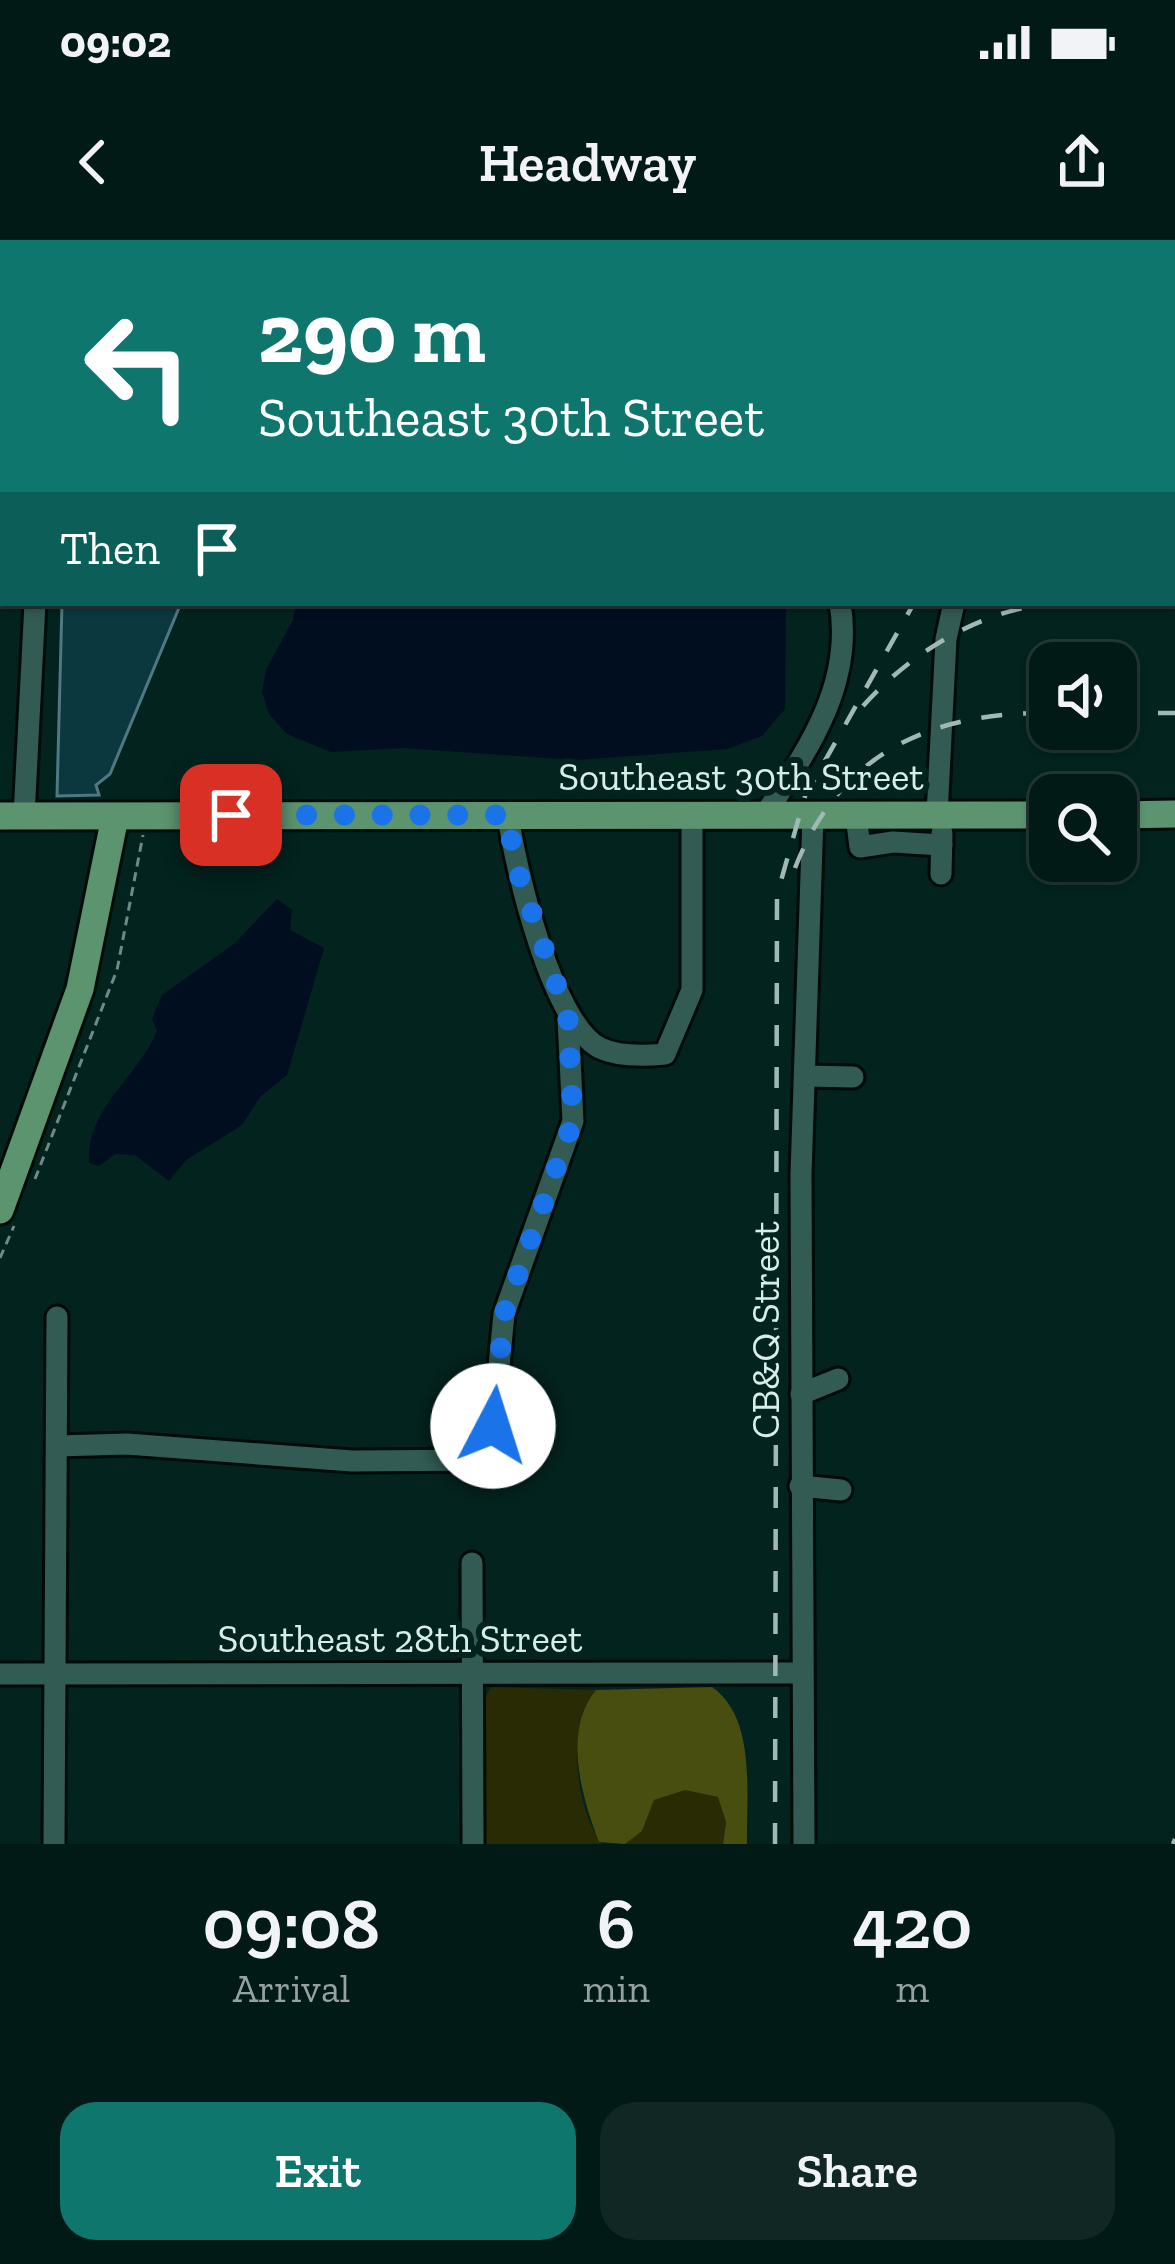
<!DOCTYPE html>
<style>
:root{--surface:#021a16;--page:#102723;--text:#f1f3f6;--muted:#96a1a1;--line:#233835;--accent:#0f766e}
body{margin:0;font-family:"Zilla Slab",serif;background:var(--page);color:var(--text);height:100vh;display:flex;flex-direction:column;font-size:45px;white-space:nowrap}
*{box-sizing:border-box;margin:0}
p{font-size:39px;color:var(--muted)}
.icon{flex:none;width:66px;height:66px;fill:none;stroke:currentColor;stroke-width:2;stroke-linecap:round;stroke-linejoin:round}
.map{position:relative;height:1604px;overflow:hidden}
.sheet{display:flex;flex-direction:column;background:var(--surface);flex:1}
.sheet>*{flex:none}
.top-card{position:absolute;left:0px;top:0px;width:1176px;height:366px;box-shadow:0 3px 9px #0004,0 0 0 3px var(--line);background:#0f766e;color:#fff;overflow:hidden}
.fabs{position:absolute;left:1029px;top:402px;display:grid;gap:24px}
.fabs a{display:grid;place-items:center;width:108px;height:108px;border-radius:24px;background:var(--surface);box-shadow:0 3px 9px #0004,0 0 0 3px var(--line);font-size:60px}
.pin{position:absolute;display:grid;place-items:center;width:102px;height:102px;color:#fff;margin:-51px;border-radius:24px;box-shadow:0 6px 18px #0006}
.me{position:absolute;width:132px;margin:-66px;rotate:5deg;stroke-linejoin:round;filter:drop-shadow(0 0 9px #0008)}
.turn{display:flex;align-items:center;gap:42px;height:252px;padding:0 60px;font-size:54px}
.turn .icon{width:156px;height:156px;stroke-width:2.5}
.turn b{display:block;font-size:84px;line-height:102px}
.then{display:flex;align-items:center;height:114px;padding:0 60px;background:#0003;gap:24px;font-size:45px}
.eta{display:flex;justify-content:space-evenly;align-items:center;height:204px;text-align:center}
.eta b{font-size:72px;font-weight:600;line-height:84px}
.cta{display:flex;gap:24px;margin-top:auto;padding:24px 60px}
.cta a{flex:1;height:138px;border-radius:36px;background:var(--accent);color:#fff;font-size:48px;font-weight:600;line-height:138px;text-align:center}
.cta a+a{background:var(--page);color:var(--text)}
.status{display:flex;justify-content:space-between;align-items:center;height:84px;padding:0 60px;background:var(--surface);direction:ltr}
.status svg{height:33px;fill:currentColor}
header{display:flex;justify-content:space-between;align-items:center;height:156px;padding:0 60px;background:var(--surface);font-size:54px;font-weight:600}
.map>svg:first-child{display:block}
</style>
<div class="status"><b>09:02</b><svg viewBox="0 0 49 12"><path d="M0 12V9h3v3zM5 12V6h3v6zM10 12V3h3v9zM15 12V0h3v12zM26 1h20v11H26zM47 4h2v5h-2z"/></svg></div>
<header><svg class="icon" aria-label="back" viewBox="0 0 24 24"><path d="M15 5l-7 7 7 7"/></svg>Headway<svg class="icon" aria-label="share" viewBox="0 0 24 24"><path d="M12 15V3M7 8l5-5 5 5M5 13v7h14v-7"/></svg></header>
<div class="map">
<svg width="1175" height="1604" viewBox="0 0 1175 1604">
<rect width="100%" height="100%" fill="#03231e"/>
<g fill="#282b04">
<path d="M491,1447l105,3c-30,36 -21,118 6,154h-119l1,-144z"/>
<polygon points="685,1549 719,1557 726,1582 723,1604 625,1604 642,1590 654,1560"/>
</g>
<path fill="#484d10" d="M712,1447c45,31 34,109 35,157h-24l3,-22 -8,-25 -33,-7 -31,10 -12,31 -17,13 -26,-2c-17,-44 -37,-111 -3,-152z"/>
<g fill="#000e20">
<polygon points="296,363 786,363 785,469 762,496 727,509 576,520 403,508 331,512 287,494 269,474 262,452 266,430 293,380"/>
<path d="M277,659l15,11 -2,20 34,18 -37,127 -27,22 -18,28 -56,35 -17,21 -34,-26 -20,-1 -16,12 -10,-3c-2,-57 49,-85 68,-132l-5,-12 10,-24 72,-51z"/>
</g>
<polygon fill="#0b373f" stroke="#4f7982" stroke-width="3" points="62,363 181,363 110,534 96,545 99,555 57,556"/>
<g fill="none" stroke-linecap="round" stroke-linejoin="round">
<g stroke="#000b08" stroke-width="27">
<g id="minor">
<polyline points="709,0 711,3"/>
<polyline points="54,3 55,0"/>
<polyline points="756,3 759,0"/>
<path d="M508,575c7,52 44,209 92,233 19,9 45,8 65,6l27,-64v-174"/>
<polyline points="937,575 946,399 954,363"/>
<polyline points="24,576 35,363"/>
<path d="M764,576c43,-65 90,-131 76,-213"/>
<polyline points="856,576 860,607 893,602 942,605"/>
<polyline points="941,634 942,593"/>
<polyline points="805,836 853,837"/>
<polyline points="801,1154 838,1139"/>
<polyline points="57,1206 127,1204 352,1221 490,1220 504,1074 573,881 568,778"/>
<polyline points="800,1246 841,1250"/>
<polyline points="472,1323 473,1604"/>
<polyline points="0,1434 800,1433"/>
<polyline points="54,1604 57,1077"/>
<polyline points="804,1604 801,934 813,576"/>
</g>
</g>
<g stroke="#000b08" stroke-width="33">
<g id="major">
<polyline points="1116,575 1175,574"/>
<polyline points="0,576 1050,575"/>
<polyline points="0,970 80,749 115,577"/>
</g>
</g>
<g stroke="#6f8a85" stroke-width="3" stroke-dasharray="9 6" stroke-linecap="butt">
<polyline points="35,939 117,730 143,595"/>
<polyline points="0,1018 14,986"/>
</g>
<use href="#minor" stroke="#315b53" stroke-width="21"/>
<use href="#major" stroke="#5c946f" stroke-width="27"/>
<g stroke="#a0b9b4" stroke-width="4.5" stroke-dasharray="21 21" stroke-linecap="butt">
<polyline points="1173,9 1175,8"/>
<polyline points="1173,128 1175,128"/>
<polyline points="1173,313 1175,313"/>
<polyline points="1076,363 1175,363"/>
<path d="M863,466c49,-55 124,-101 201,-103"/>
<polyline points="1116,473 1175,473"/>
<path d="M795,628c45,-116 137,-156 255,-155"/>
<polyline points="775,1604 777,655 805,556 914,363"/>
<polyline points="1173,1604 1175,1599"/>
</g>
</g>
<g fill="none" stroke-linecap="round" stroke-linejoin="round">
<polyline stroke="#1a73e8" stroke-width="21" stroke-dasharray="0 37.8" points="231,575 508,575 514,620 568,778 573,881 504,1074 493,1186"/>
</g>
<g text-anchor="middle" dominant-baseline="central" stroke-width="12" stroke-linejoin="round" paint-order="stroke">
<g font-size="39" fill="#d7ede8" stroke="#03231e">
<text x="741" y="536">Southeast 30th Street</text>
<text transform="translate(765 1090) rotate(-90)">CB&amp;Q Street</text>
<text x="400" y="1398">Southeast 28th Street</text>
</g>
</g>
</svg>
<div class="fabs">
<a><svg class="icon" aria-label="sound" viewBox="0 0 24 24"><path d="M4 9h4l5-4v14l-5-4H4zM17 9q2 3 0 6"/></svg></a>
<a><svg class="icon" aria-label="search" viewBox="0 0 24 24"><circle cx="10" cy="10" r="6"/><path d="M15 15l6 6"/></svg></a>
</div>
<div class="pin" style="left:231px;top:575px;background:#d93025"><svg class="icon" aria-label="arrive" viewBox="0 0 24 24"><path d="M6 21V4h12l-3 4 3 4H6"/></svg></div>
<svg class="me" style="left:493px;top:1186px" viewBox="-20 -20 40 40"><circle r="19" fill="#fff"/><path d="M0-13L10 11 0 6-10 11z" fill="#1a73e8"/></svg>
<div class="top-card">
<div class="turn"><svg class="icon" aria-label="left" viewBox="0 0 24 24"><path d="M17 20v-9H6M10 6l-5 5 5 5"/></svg><div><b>290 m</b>Southeast 30th Street</div></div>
<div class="then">Then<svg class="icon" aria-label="arrive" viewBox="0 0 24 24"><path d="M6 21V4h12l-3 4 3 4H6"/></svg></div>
</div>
</div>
<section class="sheet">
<div class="eta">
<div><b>09:08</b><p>Arrival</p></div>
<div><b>6</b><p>min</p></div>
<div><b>420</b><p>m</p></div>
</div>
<div class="cta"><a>Exit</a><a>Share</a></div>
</section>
